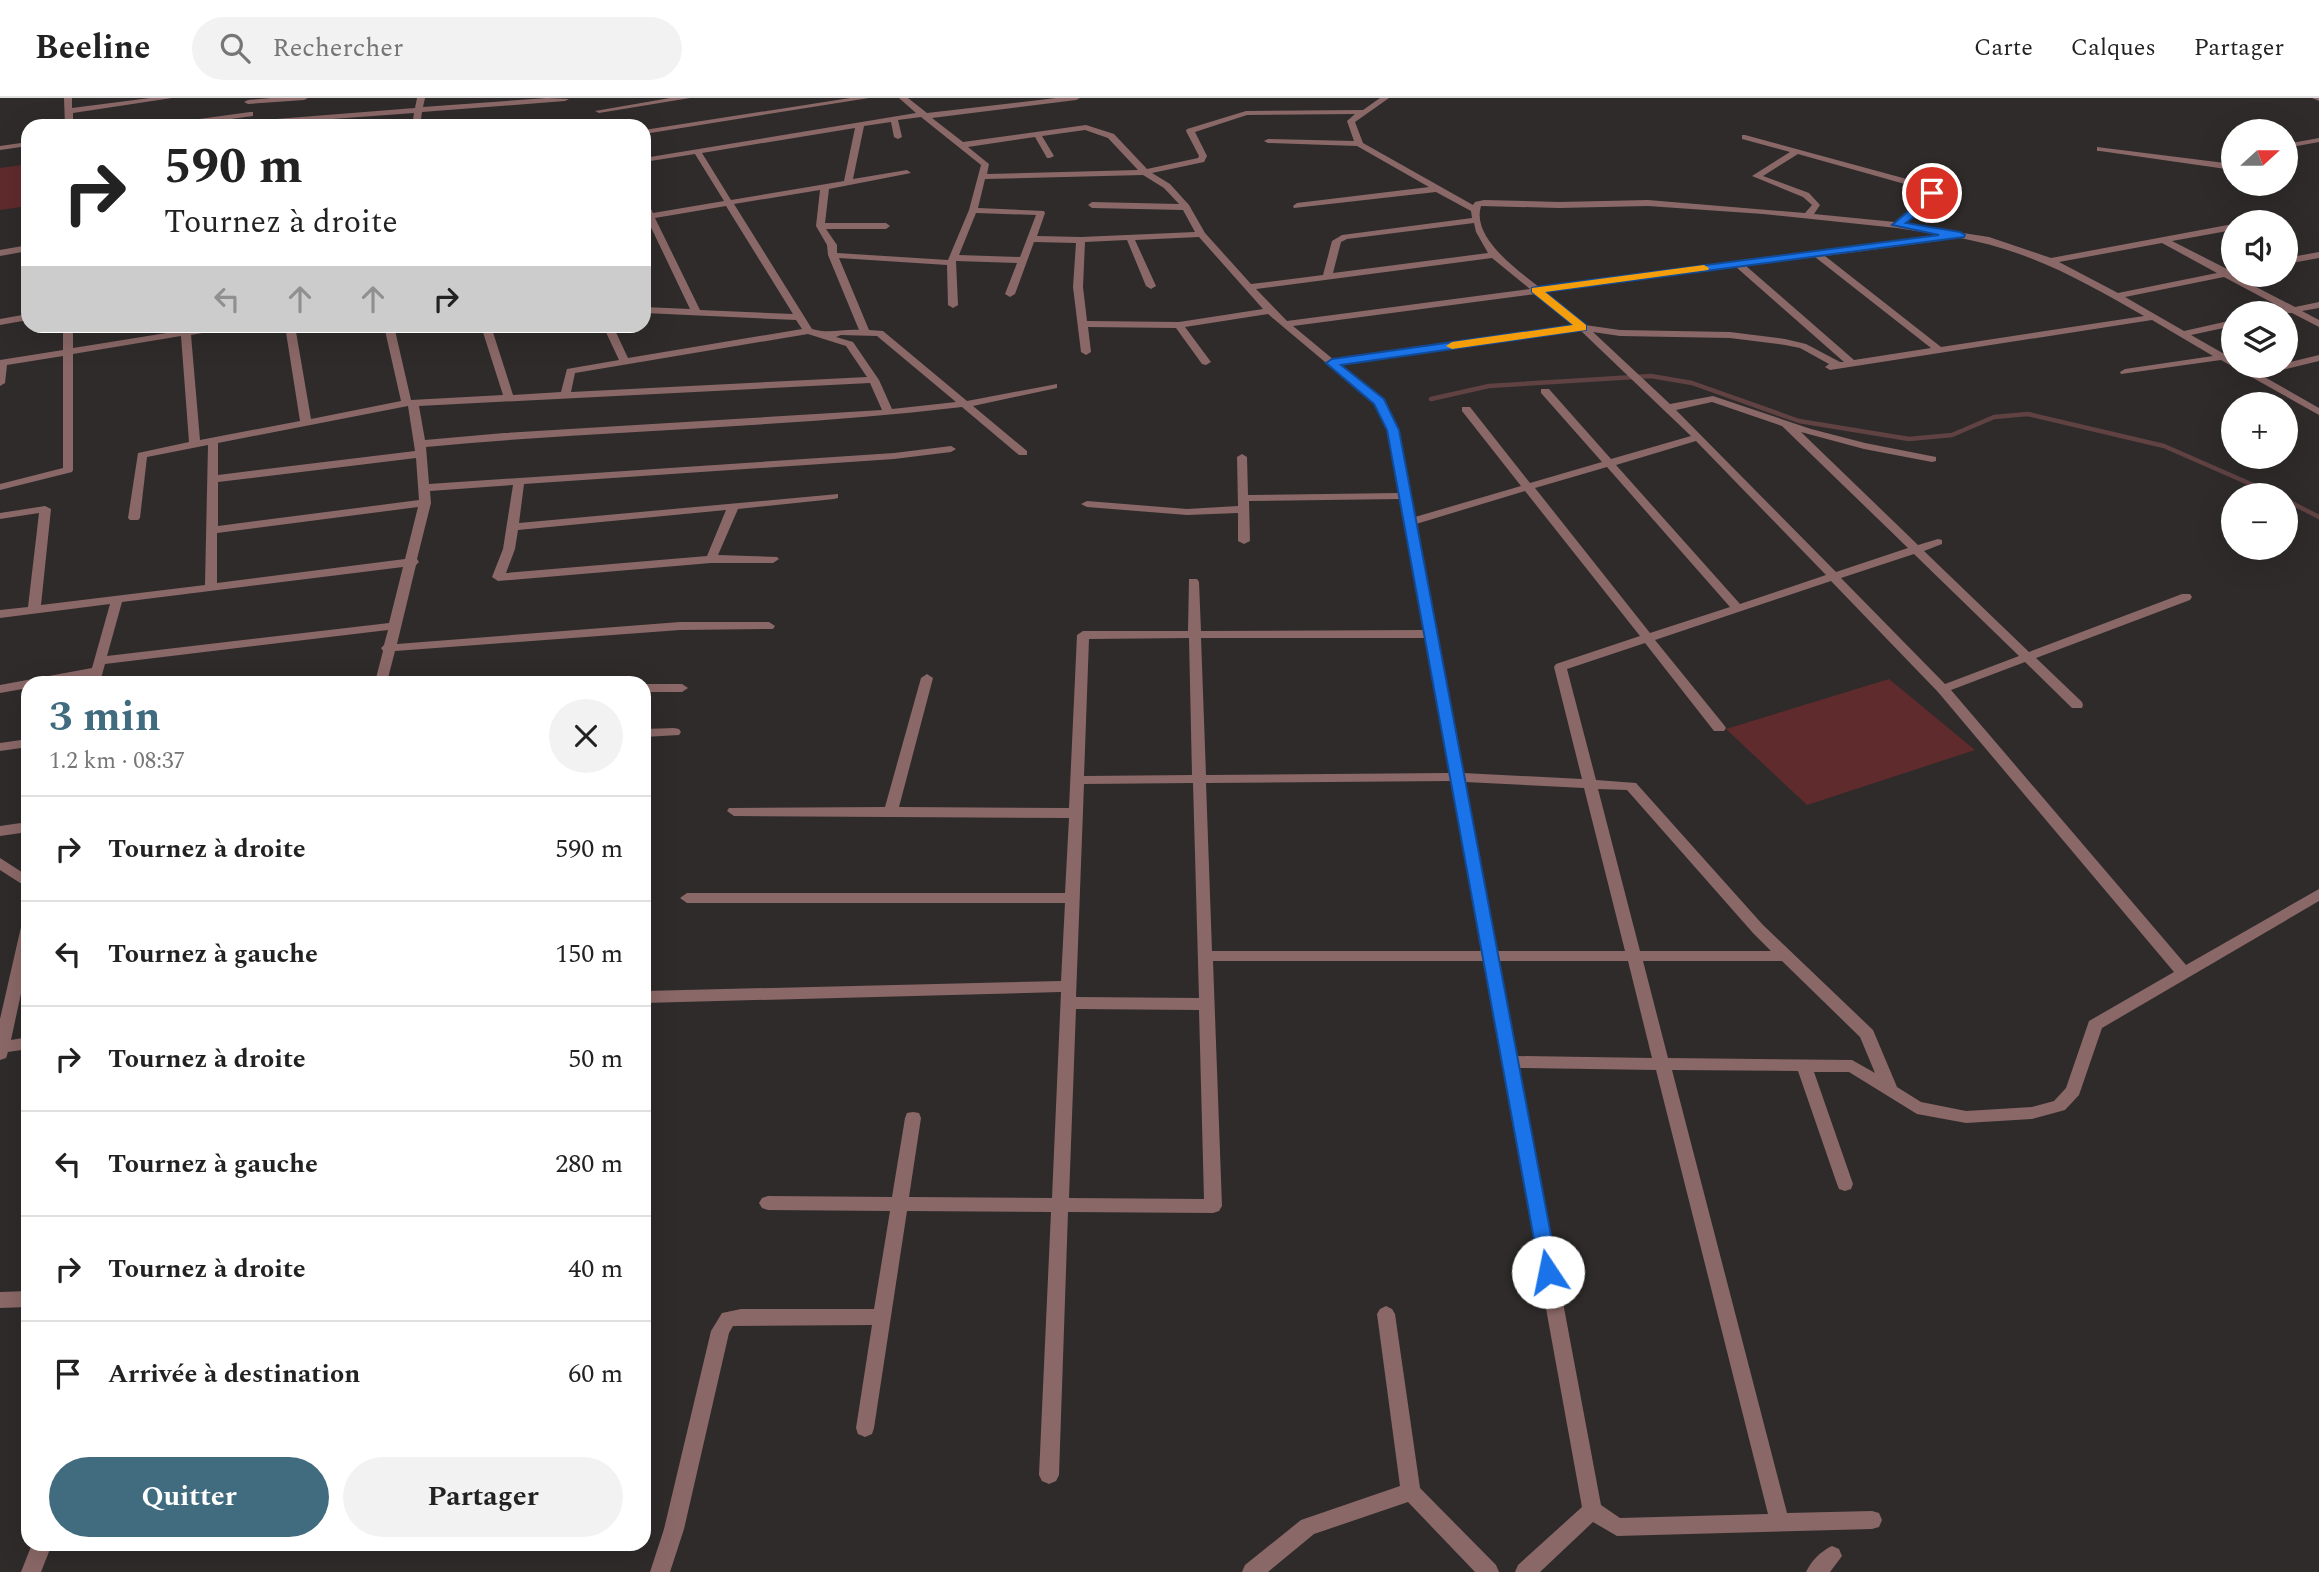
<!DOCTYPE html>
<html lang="fr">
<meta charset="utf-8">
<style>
:root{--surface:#fff;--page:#f2f2f2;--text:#222;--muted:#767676;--line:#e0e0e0;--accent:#416b7f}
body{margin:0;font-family:Spectral,serif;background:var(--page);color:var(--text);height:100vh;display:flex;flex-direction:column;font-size:26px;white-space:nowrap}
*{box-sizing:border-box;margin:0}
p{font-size:23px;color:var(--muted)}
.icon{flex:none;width:38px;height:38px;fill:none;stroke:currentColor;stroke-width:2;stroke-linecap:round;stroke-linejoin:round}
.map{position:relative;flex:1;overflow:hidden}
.drawer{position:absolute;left:21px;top:578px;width:630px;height:875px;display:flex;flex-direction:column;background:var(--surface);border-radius:21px;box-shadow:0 7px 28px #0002}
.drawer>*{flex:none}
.guide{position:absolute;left:21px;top:21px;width:630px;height:214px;border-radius:21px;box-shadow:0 7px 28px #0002;background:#fff;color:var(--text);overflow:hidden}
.needle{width:46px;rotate:69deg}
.controls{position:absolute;left:2221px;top:21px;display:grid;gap:14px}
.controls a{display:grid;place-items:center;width:77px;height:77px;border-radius:50%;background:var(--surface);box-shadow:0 7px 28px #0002;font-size:35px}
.pin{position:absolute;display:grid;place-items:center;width:60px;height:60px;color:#fff;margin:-30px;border:4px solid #fff;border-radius:50%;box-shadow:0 2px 7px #0007}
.me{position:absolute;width:77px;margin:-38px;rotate:349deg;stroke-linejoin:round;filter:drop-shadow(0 0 5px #0008)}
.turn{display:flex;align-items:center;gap:24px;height:147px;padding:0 28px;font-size:32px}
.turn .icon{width:91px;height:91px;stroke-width:2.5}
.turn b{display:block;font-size:49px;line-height:60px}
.lanes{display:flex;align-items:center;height:66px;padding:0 28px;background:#0003;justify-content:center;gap:35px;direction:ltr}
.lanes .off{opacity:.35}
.round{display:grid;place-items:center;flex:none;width:74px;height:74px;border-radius:37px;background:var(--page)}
.headline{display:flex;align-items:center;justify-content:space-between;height:119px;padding:0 28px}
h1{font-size:42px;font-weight:700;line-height:52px;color:var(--accent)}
.primary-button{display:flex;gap:14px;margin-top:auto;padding:14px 28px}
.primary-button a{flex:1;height:80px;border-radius:42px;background:var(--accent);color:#fff;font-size:28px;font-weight:700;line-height:80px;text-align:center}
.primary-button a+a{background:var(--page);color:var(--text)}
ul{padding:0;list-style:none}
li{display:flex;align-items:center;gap:21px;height:105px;padding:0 28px;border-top:2px solid var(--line)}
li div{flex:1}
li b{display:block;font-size:26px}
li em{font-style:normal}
header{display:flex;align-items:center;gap:42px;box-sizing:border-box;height:98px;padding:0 35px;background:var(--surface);border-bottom:2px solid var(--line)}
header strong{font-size:33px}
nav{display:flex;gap:38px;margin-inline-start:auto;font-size:24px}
.search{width:490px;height:63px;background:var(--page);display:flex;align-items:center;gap:18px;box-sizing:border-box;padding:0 24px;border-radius:38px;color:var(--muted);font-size:26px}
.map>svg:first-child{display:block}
</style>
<header>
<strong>Beeline</strong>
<div class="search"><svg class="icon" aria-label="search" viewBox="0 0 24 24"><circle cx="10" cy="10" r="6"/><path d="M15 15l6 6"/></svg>Rechercher</div>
<nav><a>Carte</a><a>Calques</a><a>Partager</a></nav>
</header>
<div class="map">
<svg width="2319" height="1474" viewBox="0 0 2319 1474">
<rect width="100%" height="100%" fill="#2f2b2b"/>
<g fill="#602b2c">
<polygon points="28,66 28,108 0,112 0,70"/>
<polygon points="1889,581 1975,652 1807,707 1726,631"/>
</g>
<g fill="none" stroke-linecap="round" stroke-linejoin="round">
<g stroke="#604243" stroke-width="4.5">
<polyline points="1431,301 1489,288 1651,278 1692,285 1799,323 1909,341 1952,337 1994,319 2028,316 2164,348 2276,397"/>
<polyline points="2286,402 2319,419"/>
</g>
<g fill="#8a6867" fill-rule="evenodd">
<polygon points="64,0 72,0 72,10 150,0 172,0 73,15 73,28 65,28"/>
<polygon points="271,0 308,0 304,2 248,6 244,4 248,2"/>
<polygon points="417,0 425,0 423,9 547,0 569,1 565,3 422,14 420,28 412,28 414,15 252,27 248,25 252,23 415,10"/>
<polygon points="670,0 690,0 599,15 595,13"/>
<polygon points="850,0 869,0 644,36 644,32"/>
<path d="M899,0h9l19,15 129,-15h24l-4,2 -144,18 31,24 123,-17 28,9 33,35 51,-11 1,-2 -13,-25 1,-2 59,-18 117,-1 17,-12h9l-34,24 8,21 110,62 2,-3 9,-2 75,2 89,-2 157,13 7,-8 -9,-8 -51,-21 38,-24 -48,-13v-4h3l180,49 10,7 -2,9 -29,24 85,13 62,21 182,-34v6l-61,11 59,30 2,4 62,32 24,-5v6l-17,3 17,9v7l-27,-14h-18l10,-4 -60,-32 -99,20 59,34 49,-11v6l-42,9 42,24v7h12l8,5 33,-5v-3l33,-8v6l-58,14 58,33v7l-98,-55 -100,14 -1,-2 5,-3 88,-13 -61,-36 -322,50 -5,-3 4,-3 -29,-16 -15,-3 -55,-7 -110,-2 -27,-4 77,72 43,-8 98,33 54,14 71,14v4l-4,1 -68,-13 -63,-17 117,113 20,-6 4,1v4l-18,7 105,101 153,-58h8l2,3 -2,3 -154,58 46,44 1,3 -1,3h-10l-47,-46 -74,28 235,275 133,-76v12l-217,127 -23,67 -14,15 -33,9 -66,4 -49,-9 -68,-42h-35l39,112 -2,5 -6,2 -6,-2 -2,-5 -39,-113 -126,-1 115,443 85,-2 7,2 3,7 -3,7 -7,2 -255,7 -24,-14 -53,50h-25l3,-7 64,-58 -99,-546h-270l9,245 -3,5 -6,2 -145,-1 -9,263 -3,6 -7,3 -7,-3 -3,-6 12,-263 -144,-1 -33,217 -2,6 -7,3 -7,-3 -2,-6 16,-103 -139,1 -4,7 -45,196 -14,43h-20l14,-43 47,-198 11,-18 19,-4h133l16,-98 -122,-1 -6,-2 -3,-5 3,-5 6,-2 124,1 13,-79 2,-5 6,-1 6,1 2,5 -12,79 143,1 9,-206 -417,11v-12l417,-10 4,-78h-378l-7,-5 7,-5h378l4,-75 -335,-2 -7,-5 2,-3 156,-1 36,-129 6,-4 6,4 -34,129 170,1 8,-173 6,-4h105l1,-52h8l2,3 2,49 223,-1 -24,-131 -151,2 1,40 -6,3 -6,-3v-28l-51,2 -100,-8 -6,-3 6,-3 100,8 51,-3 -1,-49 5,-3 5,3 1,38 151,-2 -11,-63 -13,-26 -107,-90 -83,13 26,35 -5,3 -4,-1 -26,-36 -88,-1 3,25 -5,3 -5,-3 -8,-65 3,-44 -42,-1 -19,52 -5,3 -5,-3 12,-31 -61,-2 2,44 -5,3 -5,-3 -1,-40 -108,-7 30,72 14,1 84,70 90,-17v4l-84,18 54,45v4h-8l-57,-48c-178,21 -358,23 -536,40l3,37 465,-31 57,-7 5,3 -5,3 -57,7 -370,25 -5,39 319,-29v4l-4,1 -96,10 -20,46 59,2 2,2 -6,4h-62l-213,18 -6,-4 11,-28 10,-64 -83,6 1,12 -14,56 2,3 -3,3 -19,79 283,-22h89l6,4 -2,3 -93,1 -285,21 -8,31h-12l8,-31 -2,-3 3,-3 4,-15 -283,34 -5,18h-12l1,-6 -34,6h-27v6l-28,5v-8l92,-17 18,-64 -110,14v-8l28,-3 11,-94 -39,6v-6l45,-7 6,3 -10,96 164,-20 3,-140 -61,12 -7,61 -2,2h-8l-2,-2 10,-65 51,-11 -8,-106 -108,18v116l-1,2 -72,18v-6l63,-16v-112l-56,9 -2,18 -5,3v-26l63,-10v-24h10v22l137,-22h20l-5,3 -34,6 9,105 100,-19 -15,-95h10l16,93 90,-18 -17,-75h10l17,74 92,-5 -22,-69h10l22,69 48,-3 6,-23 52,-9 -16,-34h10l15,32 174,-29 -6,-9 -152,-7v-6l46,2 -43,-90 -3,1v-20l3,1 6,12 71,-12 -29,-47 -51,8v-4l272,-45zM1355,16l-8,7 7,20 -86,-2 -4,2 4,2 89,3 72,41 -132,16 -4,3 1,2 142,-16 35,19 1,7 -130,17 -10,6 -9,34 -72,9 -46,-51 -16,-28 -19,-21 -18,-11 52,-11 3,-6 -12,-24 52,-17zM921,19l60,48 -12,45 -21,50 -111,-7v-8l-11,-16h60l4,-3 -4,-3h-61l4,-34 82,-16 -4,-3 -54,9 11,-53 27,-4 3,15 4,2 4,-2 -4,-17zM855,30l-11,53 -113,19 -29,-47zM1085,32l23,8 30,32 -151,4 2,-10 -21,-17 67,-10 12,21h3l4,-2 -12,-20zM1798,56l121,34 8,6 -32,28 -81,-8 6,-9 -11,-12 -46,-17zM1143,77l21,13 15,16 -87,-2 -4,3 4,3 91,2 12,22 -114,5 -44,-1 8,-23 -1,-2 -66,-3 7,-29zM820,92l-4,36 11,19 1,10 31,75c-17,-1 -31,4 -47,-1l-78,-125zM726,108l67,108 -93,-4 -45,-92zM1481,108l78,2 89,-2 115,8 134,14 44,7 -401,53c-22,-18 -69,-50 -59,-82zM976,115l60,2 -16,42 -61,-2zM1474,125l2,9 12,21 -155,20 8,-31 6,-3zM1949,138c78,13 127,41 195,80l-203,31 -116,-91 120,-16zM1199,139l64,72 -84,13 -92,-1 -4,-34 2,-45 42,-2 19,46 5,3 5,-3 -21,-46zM2162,145l55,30 -99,20 -59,-31zM1815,159l116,91 -77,12 -108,-94zM1492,160l38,31 -243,32 -31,-32zM1736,169l108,95h-4l-34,-18 -21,-5 -55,-7 -110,-2 -35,-5 -39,-33zM1536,196l38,31 -240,35 -41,-34zM1580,232l111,106 -80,23 -62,-70h-8v4l61,69 -72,21 -60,-76h-8v4l59,75 -106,31 -17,-87 -15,-30 -42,-35zM808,236l38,12 21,31 -296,15 4,-19zM841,237l36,1 79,66 -64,7 -13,-29 -26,-38 -17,-5zM870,285l12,27 -378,23 -79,7 -6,-34zM1712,304l70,24 126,122 -72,24 -160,-162zM408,308l7,45 -197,24v-32zM1696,343l130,134 -86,29 -124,-139zM416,360l3,42 -201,26v-44zM1607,369l123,140 -80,26 -115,-145zM1525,393l115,145 -84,28 -2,3 28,112 -119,-6 -47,-249zM418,409l-13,52 -188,24v-50zM726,412l-19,46 -201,17 9,-24 3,-19zM1914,456l105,102 -74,28 -104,-106zM403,469l-14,56 -282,33 15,-54zM1831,483l107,111 236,280 -85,49 -23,67 -12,13 -22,6 -66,4 -45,-9 -24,-15 -24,-57 -110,-105 -127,-142 -40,-3 -29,-111 78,-26 69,88h10l2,-3 -2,-3 -69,-85zM1189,540l3,137 -108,1 5,-137zM1201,540h224l24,135 -243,2zM1451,683l30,170h-269l-6,-168zM1465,684l119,6 41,163h-129zM1193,685l6,215 -123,-1 8,-213zM1598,691l29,1 126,143 18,18h-131zM1498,863h130l24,97 -136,-2zM1643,863h139l78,76 15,36 -23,-13 -184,-2zM1076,911l123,1 5,189 -135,-1zM1519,970l137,2 112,444 -148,4 -19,-13z"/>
<polygon points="2312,0 2319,0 2319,3"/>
<polygon points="250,14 253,14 253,18 180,28 159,28 163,26"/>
<polygon points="606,25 609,28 555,28 559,26"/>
<polygon points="2319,40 2319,44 2286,50 2286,46"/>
<polygon points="28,44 28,48 0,52 0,48"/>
<polygon points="2097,49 2233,66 2233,72 2100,53 2097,53"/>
<polygon points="2270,119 2274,122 2273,124 2252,124"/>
<polygon points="28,147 28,153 0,158 0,152"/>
<polygon points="2319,154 2319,160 2286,166 2286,160"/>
<polygon points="28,216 28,222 0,227 0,221"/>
<polygon points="644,586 682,586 688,590 682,594 644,594"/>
<polygon points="674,630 679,631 681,634 679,637 644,639 644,631"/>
<polygon points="28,641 28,649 0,653 0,645"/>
<polygon points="28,724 28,734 0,738 0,728"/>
<polygon points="0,760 28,778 28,790 0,772"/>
<polygon points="28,824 28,863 11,942 28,939 28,951 8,954 6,960 0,962 0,921 21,829 23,825"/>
<polygon points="28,1193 28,1209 0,1210 0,1194"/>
<polygon points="1386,1208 1392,1211 1395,1216 1420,1390 1496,1467 1499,1474 1475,1474 1408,1404 1314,1436 1268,1474 1242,1474 1245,1467 1301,1422 1400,1388 1377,1216 1380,1211"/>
<polygon points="32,1446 52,1446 41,1474 21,1474"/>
<path d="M1832,1448l7,3 3,7 -12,16h-24c5,-11 15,-21 26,-26z"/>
</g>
</g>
<polygon fill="#1a73e8" stroke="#114b97" stroke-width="2" points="1928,93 1937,95 1934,103 1906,125 1960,134 1965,137 1964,139 1545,194 1586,227 1586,232 1341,267 1384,301 1399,332 1558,1174 1555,1180 1548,1183 1541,1180 1387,332 1374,306 1326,265 1332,261 1573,227 1532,194 1532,190 1536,189 1939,137 1892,127 1925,99"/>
<polygon fill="#f59e0b" points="1704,167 1709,170 1708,172 1545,194 1586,227 1586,232 1452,251 1446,248 1452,244 1573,227 1532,194 1532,190"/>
</svg>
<div class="controls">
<a><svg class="needle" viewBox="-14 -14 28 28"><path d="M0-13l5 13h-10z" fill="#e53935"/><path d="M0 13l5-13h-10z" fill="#767676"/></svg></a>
<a><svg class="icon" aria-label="sound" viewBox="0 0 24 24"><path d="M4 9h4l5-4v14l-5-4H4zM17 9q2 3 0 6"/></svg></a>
<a><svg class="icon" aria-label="layers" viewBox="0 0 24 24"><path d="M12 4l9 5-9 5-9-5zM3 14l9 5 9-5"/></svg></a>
<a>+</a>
<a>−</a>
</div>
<div class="pin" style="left:1932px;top:95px;background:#d93025"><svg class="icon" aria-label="arrive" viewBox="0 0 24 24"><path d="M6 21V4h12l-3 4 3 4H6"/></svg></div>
<svg class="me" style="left:1548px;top:1174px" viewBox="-20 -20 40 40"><circle r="19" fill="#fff"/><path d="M0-13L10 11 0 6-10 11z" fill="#1a73e8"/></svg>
<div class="guide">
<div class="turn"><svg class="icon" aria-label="right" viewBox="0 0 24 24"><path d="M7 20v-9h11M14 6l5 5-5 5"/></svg><div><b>590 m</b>Tournez à droite</div></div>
<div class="lanes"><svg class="icon off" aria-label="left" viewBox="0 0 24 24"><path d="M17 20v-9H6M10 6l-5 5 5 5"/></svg><svg class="icon off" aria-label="ahead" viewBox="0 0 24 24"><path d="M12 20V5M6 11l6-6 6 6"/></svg><svg class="icon off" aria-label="ahead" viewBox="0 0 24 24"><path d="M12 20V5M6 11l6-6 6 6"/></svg><svg class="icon" aria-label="right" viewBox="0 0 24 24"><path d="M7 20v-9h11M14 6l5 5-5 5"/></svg></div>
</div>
<section class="drawer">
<div class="headline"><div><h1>3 min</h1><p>1.2 km · 08:37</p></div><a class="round"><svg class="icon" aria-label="close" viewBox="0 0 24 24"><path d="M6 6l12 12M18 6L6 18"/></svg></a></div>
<ul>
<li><svg class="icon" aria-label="right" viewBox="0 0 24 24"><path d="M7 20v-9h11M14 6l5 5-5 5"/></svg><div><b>Tournez à droite</b></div><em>590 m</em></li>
<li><svg class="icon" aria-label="left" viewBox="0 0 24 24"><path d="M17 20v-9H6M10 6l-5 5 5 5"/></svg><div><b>Tournez à gauche</b></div><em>150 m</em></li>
<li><svg class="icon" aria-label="right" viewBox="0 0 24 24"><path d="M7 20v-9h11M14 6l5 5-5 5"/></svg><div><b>Tournez à droite</b></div><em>50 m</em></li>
<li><svg class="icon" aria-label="left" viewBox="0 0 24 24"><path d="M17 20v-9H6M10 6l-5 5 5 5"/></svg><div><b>Tournez à gauche</b></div><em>280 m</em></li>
<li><svg class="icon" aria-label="right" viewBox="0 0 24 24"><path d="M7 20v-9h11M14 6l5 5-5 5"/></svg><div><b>Tournez à droite</b></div><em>40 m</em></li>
<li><svg class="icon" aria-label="arrive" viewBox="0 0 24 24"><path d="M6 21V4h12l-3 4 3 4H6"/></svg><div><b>Arrivée à destination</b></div><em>60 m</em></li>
</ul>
<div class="primary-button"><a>Quitter</a><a>Partager</a></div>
</section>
</div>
